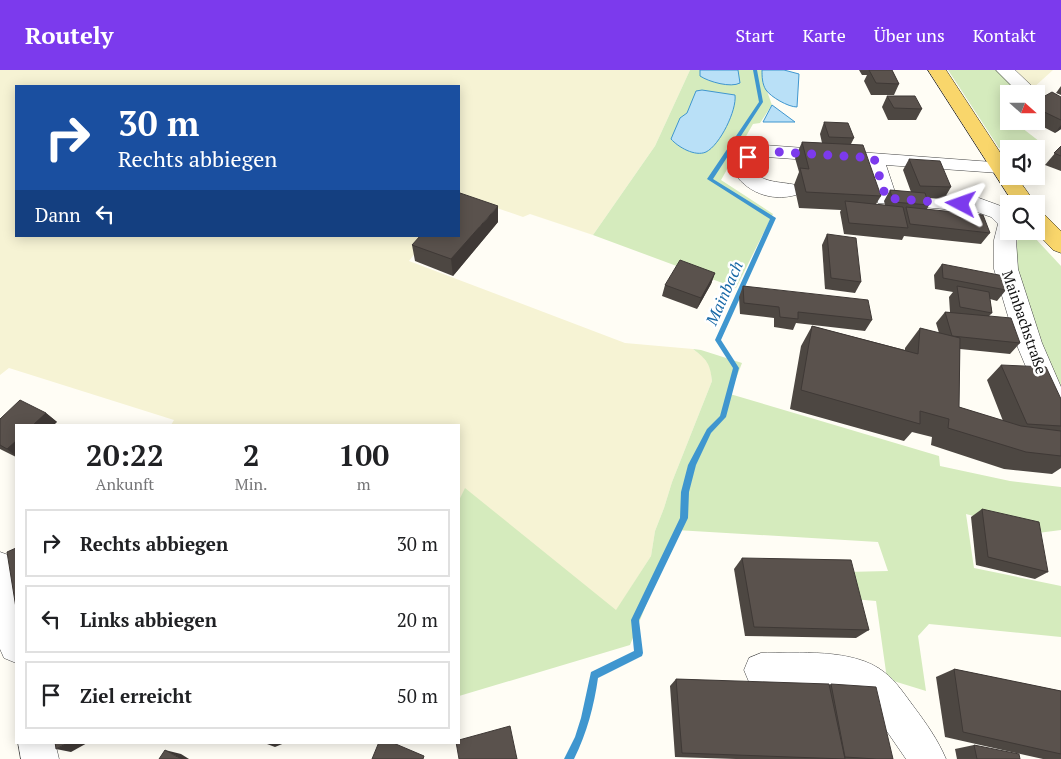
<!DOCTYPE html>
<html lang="de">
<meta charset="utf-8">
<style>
:root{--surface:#fff;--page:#f6f6f6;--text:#202124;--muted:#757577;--line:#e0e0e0;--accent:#7c3aed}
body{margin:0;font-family:"PT Serif",serif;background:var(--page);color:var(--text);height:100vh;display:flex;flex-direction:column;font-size:19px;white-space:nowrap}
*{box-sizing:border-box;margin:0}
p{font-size:16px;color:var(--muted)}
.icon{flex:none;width:28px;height:28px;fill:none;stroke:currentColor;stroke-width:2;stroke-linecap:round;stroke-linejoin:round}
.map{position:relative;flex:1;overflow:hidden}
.details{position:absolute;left:15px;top:354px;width:445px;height:320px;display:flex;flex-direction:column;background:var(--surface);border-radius:0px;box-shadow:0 2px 12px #0003}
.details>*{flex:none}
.top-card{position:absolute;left:15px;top:15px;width:445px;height:152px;border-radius:0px;box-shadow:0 2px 12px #0003;background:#1a4fa0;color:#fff;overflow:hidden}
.needle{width:32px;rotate:111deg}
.controls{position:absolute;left:1000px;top:15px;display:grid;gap:10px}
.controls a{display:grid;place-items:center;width:45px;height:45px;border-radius:0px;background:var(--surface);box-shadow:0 2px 12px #0003;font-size:25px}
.pin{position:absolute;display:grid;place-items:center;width:42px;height:42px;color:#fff;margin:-21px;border-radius:10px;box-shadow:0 2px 8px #0006}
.me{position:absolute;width:55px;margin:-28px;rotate:274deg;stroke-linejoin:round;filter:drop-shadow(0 0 4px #0008)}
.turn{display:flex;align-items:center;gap:18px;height:105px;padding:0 20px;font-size:22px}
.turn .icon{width:65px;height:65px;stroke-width:2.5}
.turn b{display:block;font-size:35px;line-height:42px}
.then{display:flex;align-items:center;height:48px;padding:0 20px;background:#0003;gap:10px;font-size:19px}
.eta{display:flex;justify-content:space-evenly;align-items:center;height:85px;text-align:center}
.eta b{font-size:30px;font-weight:700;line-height:35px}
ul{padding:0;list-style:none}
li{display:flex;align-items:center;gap:15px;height:68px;margin:0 10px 8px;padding:0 10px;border:2px solid var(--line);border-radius:0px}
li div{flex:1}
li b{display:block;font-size:19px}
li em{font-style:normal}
header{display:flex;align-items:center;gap:30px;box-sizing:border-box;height:70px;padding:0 25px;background:var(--accent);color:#fff}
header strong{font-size:24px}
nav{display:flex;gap:28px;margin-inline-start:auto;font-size:18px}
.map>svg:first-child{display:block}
</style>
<header>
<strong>Routely</strong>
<nav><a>Start</a><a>Karte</a><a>Über uns</a><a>Kontakt</a></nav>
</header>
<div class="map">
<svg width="1061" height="689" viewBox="0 0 1061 689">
<rect width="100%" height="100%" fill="#fffdf5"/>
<g fill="#f6f3d4">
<polygon points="0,0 690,0 655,76 593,165 530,144 523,147 491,136 459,128 459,16 16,16 16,166 428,166 409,191 625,273 693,279 703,287 710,296 712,311 672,412 664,438 655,461 651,486 616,541 465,419 459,430 459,355 171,355 174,350 9,298 0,305"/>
<polygon points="1011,0 1053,0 1032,19"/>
</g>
<g fill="#d5ebbd">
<polygon points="690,0 762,0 763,10 772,35 760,53 753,54 721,110 773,144 736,218 593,165 655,76"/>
<polygon points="948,0 1011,0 1026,24 1009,24 1009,51 1013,51 1044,75 1045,80 999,78"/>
<polygon points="1018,167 1034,167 1061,196 1061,323 1043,283 1021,215 1015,186"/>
<path d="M693,279l8,1 41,13 -12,31 209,62 1,10 70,15 51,6v43l-23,3 -72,-19 8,54 87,18v51l-132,-13 -11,12 8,55 -39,-12 -11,-78 -23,-2 -7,-27 42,-1 -10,-29 -202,-12 -46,115 -171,51v-196l6,-12 151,122 35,-54 4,-25 9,-23 8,-26 40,-101c-2,-18 -5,-21 -19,-32z"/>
</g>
<g fill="#b9e0f7" stroke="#3f96cf">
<path d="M700,0h38l2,13c-9,5 -31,-1 -40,-7z"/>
<path d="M762,0h22l15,4 -2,33c-9,0 -26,-10 -31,-17 -4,-6 -4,-14 -4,-20z"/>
<path d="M702,20l33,5c2,15 -15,50 -29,57 -11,5 -28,-5 -35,-13l9,-21 7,-5 9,-22z"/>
<polygon points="772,35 795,52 763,52"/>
</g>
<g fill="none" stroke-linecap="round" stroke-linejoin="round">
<path fill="#3f96cf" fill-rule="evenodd" d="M753,0h4l6,32 -50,77 63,39 -55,122 18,28 -13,49 -15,16 -15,32 -7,27 -1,26 -49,102 4,33 -1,3 -44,22c-4,28 -11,55 -24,81h-10l11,-22 6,-19 10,-46 43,-21 -3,-31 49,-102 1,-26 7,-27 19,-36 13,-13 13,-48 -18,-28 55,-121 -63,-40 52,-77z"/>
<g stroke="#444" stroke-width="1">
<g id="minor">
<polygon points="996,0 1015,0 1038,22 1036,25 1020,24"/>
<path d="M764,75l242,18 3,3 -3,5 -7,2 -113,-8 9,27 84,6 30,11v22h9l-2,9 2,29 24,74 19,44v44l-10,-4 -35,-84 -22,-74v-29l4,-16 -7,-7 -14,-5 -99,-9 -12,-39 -100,-7 -10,4 -4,9c13,14 27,11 44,15l4,5 -4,5c-26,7 -50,-3 -64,-25l9,-17z"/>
<polygon points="0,482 11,486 16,498 16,593 4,588 0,579"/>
<path d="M761,583c36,0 93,-5 123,19 12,9 21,23 30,35 12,16 24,33 32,52h-40l-29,-42 -22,-23 -27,-5 -67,-2 -12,-5 -5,-12 5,-12z"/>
<polygon points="18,672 55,672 59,689 21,689"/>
</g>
</g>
<g stroke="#222" stroke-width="1">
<g id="major">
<polygon points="928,0 946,0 1009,96 1009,106 1016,106 1036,134 1014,134"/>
<polygon points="1036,142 1044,144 1061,161 1061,183 1053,180 1035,161"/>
</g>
</g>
<use href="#minor" fill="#fff" fill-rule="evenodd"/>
<use href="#major" fill="#f9d66b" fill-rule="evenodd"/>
</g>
<g fill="#4d4742">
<polygon points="859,0 892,0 899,14 894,25 871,25 864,11 867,5 862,5"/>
<polygon points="1061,16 1061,25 1056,23"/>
<polygon points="887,26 922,39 916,50 888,50 882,37"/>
<polygon points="1061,27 1061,59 1055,63 1032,51 1036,51 1036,31"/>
<polygon points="824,52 854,68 851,74 881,126 876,134 885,135 884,131 890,120 911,122 903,100 909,89 951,117 944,129 927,128 929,135 927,139 990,163 981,174 904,166 902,170 844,164 840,142 841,140 799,138 794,115 799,102 795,88 802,72 822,73 820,64"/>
<polygon points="1061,76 1061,101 1045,95"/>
<polygon points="498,152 453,206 415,191 412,175"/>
<polygon points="827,164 861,212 855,223 825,219 822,175"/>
<polygon points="942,194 1006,220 997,231 990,229 992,243 989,246 1020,273 1010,284 960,279 959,337 1003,351 987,310 1001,295 1061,329 1061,398 1052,404 1004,399 931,375 932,367 912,362 904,371 790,339 801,276 812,256 905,280 905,278 920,258 939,263 936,253 945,242 950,242 949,227 953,222 935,219 934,205"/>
<polygon points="715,203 711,214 697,239 662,226 665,215"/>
<polygon points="743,216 872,250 865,261 796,253 793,260 774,257 774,248 740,244 739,227"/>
<polygon points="46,343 57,352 16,355 16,387 0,379 0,349"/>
<polygon points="982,439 1048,502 1035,509 976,495 971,447"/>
<polygon points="742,488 869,560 856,568 745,566 734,499"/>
<polygon points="954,599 1061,621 1061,689 1043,689 945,667 936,607"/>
<polygon points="676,609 829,615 831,614 893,689 736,689 675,687 670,616"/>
<polygon points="974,675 1020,689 957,689 955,679"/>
</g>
<g fill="#3f3936">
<polygon points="1061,55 1061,59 1055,63"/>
<polygon points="498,136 498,152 453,206 451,189"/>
<polygon points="715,203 711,214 697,239 701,228"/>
<polygon points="46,343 57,352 54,355 33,355"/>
<polygon points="16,371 16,386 7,379"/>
<polygon points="69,672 89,672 71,682 56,679"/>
<polygon points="271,672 287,672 275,677 267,674"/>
<polygon points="165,680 181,684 189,689 181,689"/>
</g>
<g fill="#5a524d" stroke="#3f3936">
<polygon points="869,0 892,0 899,14 876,13"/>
<polygon points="1052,22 1061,27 1061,50 1036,38 1036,31"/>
<polygon points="887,26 915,26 922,39 894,38"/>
<polygon points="824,52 848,53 854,68 829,67"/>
<polygon points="802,72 863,75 881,126 806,122 800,98 809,99"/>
<polygon points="1061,76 1061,86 1054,83"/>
<polygon points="909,89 940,91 951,117 920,116"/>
<polygon points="890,120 925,123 929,135 893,132"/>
<polygon points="460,123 498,136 451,189 412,175 420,166 459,166 459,125"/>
<polygon points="845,131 903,137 908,158 849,153"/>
<polygon points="906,137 983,145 990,163 910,154"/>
<polygon points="827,164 856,168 861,212 831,208"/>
<polygon points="680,190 715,203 701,228 665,215"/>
<polygon points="942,194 1004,206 1006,220 943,208"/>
<polygon points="743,216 868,230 872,250 798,242 798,249 780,247 779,237 744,233"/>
<polygon points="957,216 989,222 992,243 960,237"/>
<polygon points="945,242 1011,248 1020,273 952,266"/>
<polygon points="812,256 918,284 920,258 960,268 959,337 1021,356 1061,361 1061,386 1026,382 948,358 949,349 920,341 920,354 801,320"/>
<polygon points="1001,295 1046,297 1061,329 1061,356 1027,354"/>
<polygon points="20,330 46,343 33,355 16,355 16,371 7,379 0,375 0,349"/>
<polygon points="982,439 1039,452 1048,502 988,487"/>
<polygon points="16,478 16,538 7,482"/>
<polygon points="742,488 851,490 869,560 754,557"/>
<polygon points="954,599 1061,621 1061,684 963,662"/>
<polygon points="676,609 829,614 845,689 682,683"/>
<polygon points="831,614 876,617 893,689 876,689 845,687"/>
<polygon points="510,656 517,689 459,689 456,672 459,672 459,670"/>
<polygon points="55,672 69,672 56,679"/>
<polygon points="379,672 391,672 424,686 423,689 372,689"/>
<polygon points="974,675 1019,684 1020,689 977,689"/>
<polygon points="165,680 181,689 159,689"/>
</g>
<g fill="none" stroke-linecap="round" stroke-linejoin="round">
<polyline stroke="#7c3aed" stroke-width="9" stroke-dasharray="0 16.2" points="748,87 764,81 874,88 886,128 961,134"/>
</g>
<g text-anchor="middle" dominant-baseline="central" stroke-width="5" stroke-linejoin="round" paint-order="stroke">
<g font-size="15" fill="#111" stroke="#fff">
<text transform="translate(1025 252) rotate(71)">Mainbachstraße</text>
</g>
<g font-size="16" font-style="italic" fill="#1768a6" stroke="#fff">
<text transform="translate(724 223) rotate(-66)">Mainbach</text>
</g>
</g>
</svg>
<div class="controls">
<a><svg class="needle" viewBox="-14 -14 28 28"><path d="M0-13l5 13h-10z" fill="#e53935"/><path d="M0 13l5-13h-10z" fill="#757577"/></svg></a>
<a><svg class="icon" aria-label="sound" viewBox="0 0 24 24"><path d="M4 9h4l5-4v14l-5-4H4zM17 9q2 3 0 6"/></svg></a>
<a><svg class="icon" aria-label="search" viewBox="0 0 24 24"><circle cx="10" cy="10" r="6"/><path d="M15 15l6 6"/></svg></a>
</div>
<div class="pin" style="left:748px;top:87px;background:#d93025"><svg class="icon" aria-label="arrive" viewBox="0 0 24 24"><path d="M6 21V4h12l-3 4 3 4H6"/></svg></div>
<svg class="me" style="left:961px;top:134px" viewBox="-20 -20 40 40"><path d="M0-17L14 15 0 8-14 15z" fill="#7c3aed" stroke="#fff" stroke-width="4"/></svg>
<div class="top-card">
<div class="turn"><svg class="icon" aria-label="right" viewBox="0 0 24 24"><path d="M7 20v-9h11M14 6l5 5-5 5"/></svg><div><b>30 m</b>Rechts abbiegen</div></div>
<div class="then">Dann<svg class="icon" aria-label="left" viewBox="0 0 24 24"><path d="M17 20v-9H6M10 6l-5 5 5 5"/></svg></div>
</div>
<section class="details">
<div class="eta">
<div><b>20:22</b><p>Ankunft</p></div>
<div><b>2</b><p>Min.</p></div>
<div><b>100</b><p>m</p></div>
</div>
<ul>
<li><svg class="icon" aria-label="right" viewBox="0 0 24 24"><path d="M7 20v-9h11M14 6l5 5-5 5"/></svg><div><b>Rechts abbiegen</b></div><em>30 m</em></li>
<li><svg class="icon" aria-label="left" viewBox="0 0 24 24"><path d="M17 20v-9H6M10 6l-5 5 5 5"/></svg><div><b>Links abbiegen</b></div><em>20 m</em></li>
<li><svg class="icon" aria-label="arrive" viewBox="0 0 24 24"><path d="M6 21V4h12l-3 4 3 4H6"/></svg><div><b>Ziel erreicht</b></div><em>50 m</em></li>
</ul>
</section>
</div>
